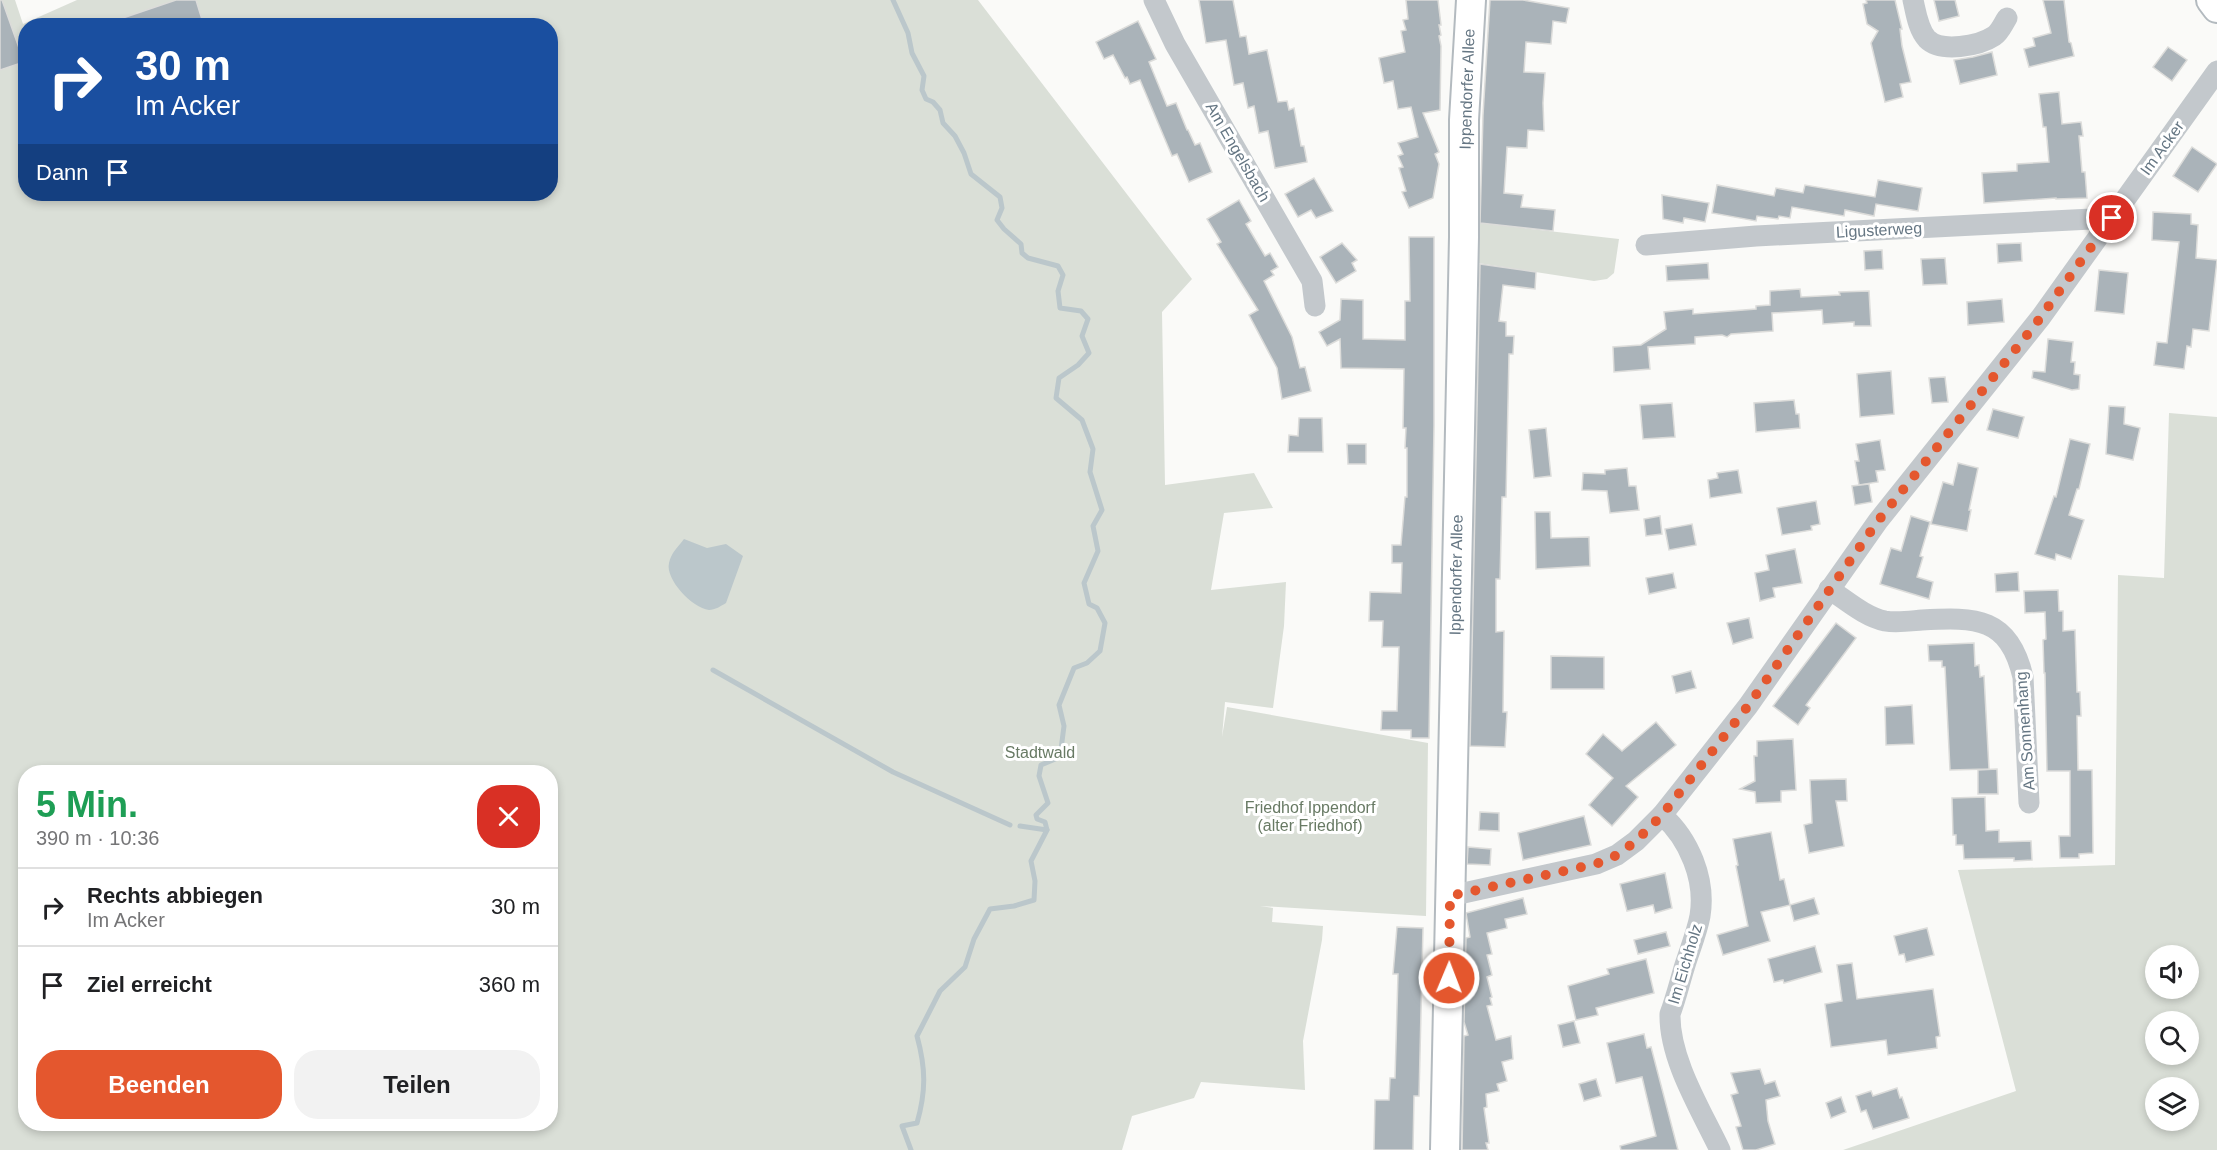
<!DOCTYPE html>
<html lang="de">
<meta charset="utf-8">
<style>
:root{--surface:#fff;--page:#f2f2f2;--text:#202124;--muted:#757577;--line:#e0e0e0;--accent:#e4572e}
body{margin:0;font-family:Helvetica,sans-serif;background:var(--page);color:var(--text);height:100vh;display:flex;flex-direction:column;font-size:22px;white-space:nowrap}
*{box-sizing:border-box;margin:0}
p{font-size:20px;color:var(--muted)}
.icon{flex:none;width:33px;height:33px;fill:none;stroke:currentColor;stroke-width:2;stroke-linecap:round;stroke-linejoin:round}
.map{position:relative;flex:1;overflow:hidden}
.panel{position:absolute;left:18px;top:765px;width:540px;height:366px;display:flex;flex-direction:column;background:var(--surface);border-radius:24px;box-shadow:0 3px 9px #0003}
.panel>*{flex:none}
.banner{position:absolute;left:18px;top:18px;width:540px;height:183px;border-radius:24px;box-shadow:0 3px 9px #0003;background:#1a4fa0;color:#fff;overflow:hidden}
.tools{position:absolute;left:2145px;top:945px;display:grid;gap:12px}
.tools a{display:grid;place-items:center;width:54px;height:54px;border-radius:50%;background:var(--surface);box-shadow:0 3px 9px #0003;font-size:30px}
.pin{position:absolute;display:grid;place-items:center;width:51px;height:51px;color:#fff;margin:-26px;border:3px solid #fff;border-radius:50%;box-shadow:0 2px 6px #0007}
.me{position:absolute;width:66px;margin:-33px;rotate:1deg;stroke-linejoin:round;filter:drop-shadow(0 0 4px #0008)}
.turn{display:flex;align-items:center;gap:21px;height:126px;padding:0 18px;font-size:27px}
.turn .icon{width:78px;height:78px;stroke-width:2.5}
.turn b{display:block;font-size:42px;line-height:51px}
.then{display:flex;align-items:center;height:57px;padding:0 18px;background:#0003;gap:12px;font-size:22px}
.round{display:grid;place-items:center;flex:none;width:63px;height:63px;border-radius:24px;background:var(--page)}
.summary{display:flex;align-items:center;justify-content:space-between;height:102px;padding:0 18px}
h1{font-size:36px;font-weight:700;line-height:45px;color:#1e9e55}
.cta{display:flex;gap:12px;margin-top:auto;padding:12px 18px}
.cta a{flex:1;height:69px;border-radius:24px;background:var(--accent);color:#fff;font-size:24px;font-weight:700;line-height:69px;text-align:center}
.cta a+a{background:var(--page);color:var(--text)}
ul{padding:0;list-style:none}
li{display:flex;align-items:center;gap:18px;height:78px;padding:0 18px;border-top:2px solid var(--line)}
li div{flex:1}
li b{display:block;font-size:22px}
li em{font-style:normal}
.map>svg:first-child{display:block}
</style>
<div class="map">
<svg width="2217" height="1150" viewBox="0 0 2217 1150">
<rect width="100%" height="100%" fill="#fafaf8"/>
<g fill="#dadfd7" fill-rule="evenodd">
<path d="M0,0h15l8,24 54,-24h901l214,279 -30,33 3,173 89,-12 19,35 -49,5 -13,77 75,-8 -2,44 -11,82 -48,-6 -3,35 5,-30 201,36 -2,173 -166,-10 13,2 -1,14 51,4 -1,14 -19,101 2,49 -104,-8 -7,16 -62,18 -10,34h-1122zM26,26h524v168h-524zM26,772h524v352h-524z"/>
<polygon points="1479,223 1619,239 1614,273 1607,279 1594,281 1478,263"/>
<path d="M2169,413l48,4v733h-374l173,-59 -58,-221 157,-5 3,-290 46,3zM2156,956h32v32h-32zM2156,1022h32v32h-32zM2156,1088h32v32h-32z"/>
</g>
<path fill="#bbc7cb" d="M684,539l23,9 19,-4 17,12 -17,47c-5,3 -11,7 -17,7 -17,-2 -44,-31 -40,-47 2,-10 9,-16 15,-24z"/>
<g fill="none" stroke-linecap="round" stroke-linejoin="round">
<g stroke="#bbc7cb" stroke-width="5">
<path d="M893,0l15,33 4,20 12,23 -2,14 4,9 7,3 7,8 3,13 12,13 9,17 7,21 29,23 2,11 -5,12 7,9 17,15 1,9 6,5 30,8 5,9 -5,16 2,17 21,3 7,8 -6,17 7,17 -11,12 -19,13 -3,20 26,22 11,29 -3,23 12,38 -9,16 5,25 -14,32 5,21 8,4 8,15 -5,28 -13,12 -13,5 -15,37 5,21 -4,31 -19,8 -2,11 9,27 -12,12 1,4 8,3 2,8 -16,31 4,20 -1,19 -20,6 -24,3 -16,30 -9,28 -25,24 -23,45c9,33 9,55 0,87l-15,3 9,24"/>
<polyline points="713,670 893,772 1010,825"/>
<polyline points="1020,826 1047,830"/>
</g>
</g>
<g fill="#aab3b9" stroke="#dcdcda" stroke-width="1.5">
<polygon points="0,0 2,0 24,62 0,70"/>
<polygon points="176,0 196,0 204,26 109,26 108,23"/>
<polygon points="1199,0 1233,0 1240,37 1246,36 1249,54 1267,50 1278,102 1287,101 1289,110 1294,108 1301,146 1304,146 1307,162 1275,168 1268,131 1259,133 1254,106 1248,108 1243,83 1234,85 1226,40 1206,43"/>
<polygon points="1406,0 1438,0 1441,25 1439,25 1441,35 1439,36 1441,46 1440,110 1423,113 1439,152 1435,154 1439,164 1433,198 1409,208 1402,192 1406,191 1399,168 1403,167 1398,156 1403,154 1398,143 1418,137 1411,107 1398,109 1393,81 1384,83 1379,58 1405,52 1401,31 1406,30 1403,20 1408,19"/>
<polygon points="1490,0 1523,0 1569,8 1566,23 1553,21 1551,44 1526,42 1524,72 1545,73 1543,103 1544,131 1528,130 1527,148 1507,147 1504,193 1523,195 1521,207 1555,210 1553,231 1480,223 1483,115"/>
<polygon points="1866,0 1895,0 1902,29 1900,29 1902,46 1911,82 1900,84 1903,97 1885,102 1871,43 1878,31 1867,24 1863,4 1867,3"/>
<polygon points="1934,0 1955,0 1959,16 1939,21"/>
<polygon points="2043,0 2064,0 2069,42 2071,43 2074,56 2029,67 2024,49 2035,46 2033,38 2051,33"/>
<polygon points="1138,21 1156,59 1149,62 1167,106 1176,103 1187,130 1188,130 1195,145 1200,143 1212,172 1189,182 1177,154 1172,156 1140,80 1130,84 1127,77 1125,78 1113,55 1104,59 1096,42"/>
<polygon points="2168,47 2187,60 2172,81 2153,67"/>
<polygon points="1992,52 1997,75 1960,84 1954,60 1973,57"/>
<polygon points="2059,92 2062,124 2081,122 2083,136 2079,136 2082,172 2085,172 2087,198 2056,199 2056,198 1984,203 1982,173 2017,171 2017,164 2049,162 2046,127 2043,127 2039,94"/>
<polygon points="2192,147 2217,164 2198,192 2173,176"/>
<polygon points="1314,178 1333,211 1316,218 1311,210 1298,217 1285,194"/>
<polygon points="1878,180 1922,188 1918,211 1876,204 1874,216 1845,210 1844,216 1792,207 1790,218 1779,216 1778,219 1757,216 1756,221 1712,213 1717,185 1774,196 1776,188 1803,193 1805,185 1875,197"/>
<polygon points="1662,195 1709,203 1705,222 1684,218 1683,223 1663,219"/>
<polygon points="1239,200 1251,221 1246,224 1265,256 1270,253 1278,267 1271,271 1274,275 1264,281 1292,337 1300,368 1305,367 1311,391 1282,399 1277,368 1249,315 1258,310 1217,244 1221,242 1207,219"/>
<polygon points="2153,212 2191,214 2191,224 2198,225 2196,258 2217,260 2209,331 2193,329 2191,347 2187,346 2184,369 2154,365 2157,342 2167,343 2179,242 2152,240"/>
<polygon points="1409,237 1434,237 1434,426 1429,738 1411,738 1411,730 1381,730 1382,711 1397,711 1399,647 1382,647 1383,621 1369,621 1370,592 1401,593 1402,563 1392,563 1392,545 1401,545 1405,497 1407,497 1407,448 1405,448 1406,428 1403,428 1404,369 1341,368 1340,339 1327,346 1319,332 1340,320 1341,299 1363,300 1363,339 1405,340 1405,301 1410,301"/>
<polygon points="1342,243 1357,260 1352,263 1356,271 1336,283 1320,257"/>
<polygon points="2021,243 2022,261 1998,263 1997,244"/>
<polygon points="1882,250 1883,269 1865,270 1864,251"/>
<polygon points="1945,258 1947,284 1923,285 1921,259"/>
<polygon points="1708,263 1709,279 1667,281 1666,266"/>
<polygon points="1480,264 1536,272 1535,289 1503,285 1499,321 1506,322 1506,336 1514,336 1513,354 1509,354 1506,497 1502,497 1500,579 1496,579 1496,632 1504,631 1503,712 1507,712 1505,747 1470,746"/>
<polygon points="2099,270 2128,273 2124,314 2095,311"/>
<polygon points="1800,289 1801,297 1840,295 1839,292 1869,291 1871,326 1854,326 1854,322 1823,324 1822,310 1772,313 1773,331 1731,334 1727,337 1722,335 1695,337 1695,344 1648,347 1650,369 1614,372 1613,347 1641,345 1666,329 1664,312 1693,309 1693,314 1756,309 1756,306 1770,305 1770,291"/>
<polygon points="2002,299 2004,322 1968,325 1967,302"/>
<polygon points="2048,339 2073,342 2071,362 2075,362 2074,374 2080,375 2079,389 2072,390 2032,378 2033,371 2045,372"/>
<polygon points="1891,371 1894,414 1860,417 1857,374"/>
<polygon points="1945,377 1948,402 1932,403 1929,378"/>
<polygon points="1794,400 1796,414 1799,414 1800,428 1756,432 1754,403"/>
<polygon points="1672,403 1675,437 1643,439 1640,405"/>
<polygon points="2109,406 2125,407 2124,424 2140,428 2133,460 2106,454"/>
<polygon points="1993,409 2024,417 2018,438 1987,430"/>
<polygon points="1299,418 1322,418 1323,452 1288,452 1289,435 1298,436"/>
<polygon points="1546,428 1551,476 1534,478 1529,430"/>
<polygon points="2070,439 2090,444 2079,489 2077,489 2069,515 2084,520 2071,559 2056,554 2055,560 2035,554 2054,496 2056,497"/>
<polygon points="1880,440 1885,470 1876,471 1878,482 1859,485 1855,461 1859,461 1856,444"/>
<polygon points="1347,444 1366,444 1366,464 1348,464"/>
<polygon points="1958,463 1978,468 1969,510 1971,510 1967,531 1931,524 1943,482 1953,485"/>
<polygon points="1627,468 1629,486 1636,486 1639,510 1610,513 1607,491 1582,490 1583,473 1605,474 1605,470"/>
<polygon points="1738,470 1742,493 1710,498 1708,480 1718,478 1717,473"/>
<polygon points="1869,484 1872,502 1855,505 1852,486"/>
<polygon points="1816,501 1820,524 1811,526 1812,530 1782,535 1777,508"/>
<polygon points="1535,512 1550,512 1551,538 1589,537 1590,566 1536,569"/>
<polygon points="1660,516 1662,534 1646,536 1644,519"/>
<polygon points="1911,516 1930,522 1920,556 1923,557 1917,577 1933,582 1929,599 1880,584 1891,548 1901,551"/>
<polygon points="1692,524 1696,545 1669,550 1665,529"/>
<polygon points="1795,549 1802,583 1773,588 1775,597 1760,601 1755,573 1769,570 1766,555"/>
<polygon points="2018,572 2019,591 1996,592 1995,574"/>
<polygon points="1673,573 1676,588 1649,594 1646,578"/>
<polygon points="2058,590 2059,611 2063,611 2063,631 2075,630 2077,692 2080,692 2081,716 2077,716 2078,770 2092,770 2093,853 2079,854 2079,858 2060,858 2059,836 2070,836 2070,771 2047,771 2045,673 2044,673 2043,640 2046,639 2045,612 2025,613 2024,591"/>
<polygon points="1749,618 1753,638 1733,644 1727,623"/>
<polygon points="1836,623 1856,638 1806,705 1810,708 1798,725 1773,706"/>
<polygon points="1974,643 1975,666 1979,665 1980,677 1984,676 1989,769 1950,770 1945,667 1942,667 1942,661 1929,661 1928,645"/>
<polygon points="1551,656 1604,657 1604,689 1551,689"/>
<polygon points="1691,671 1696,688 1676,693 1672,676"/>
<polygon points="1912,705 1914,744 1886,745 1885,707"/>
<polygon points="1656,722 1676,745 1626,786 1638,797 1612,826 1589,805 1613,778 1586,754 1603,734 1622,751"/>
<polygon points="1793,739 1796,790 1781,791 1781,802 1756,803 1755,792 1740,789 1755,781 1754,756 1757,756 1757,741"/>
<polygon points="1997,769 1998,794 1978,794 1978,770"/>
<polygon points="1846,779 1847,801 1836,801 1844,846 1809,853 1804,825 1812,823 1810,780"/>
<polygon points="1985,797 1986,831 1999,830 1999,842 2031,841 2032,860 2014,861 2014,858 1964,859 1963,845 1956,845 1956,835 1953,835 1952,798"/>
<polygon points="1480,812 1499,813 1499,831 1479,830"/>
<polygon points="1584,816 1591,845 1523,860 1518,833"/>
<polygon points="1771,832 1780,880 1784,879 1790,905 1761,912 1770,941 1723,955 1717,935 1748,926 1736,866 1738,865 1733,839"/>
<polygon points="1468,847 1491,849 1490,865 1467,864"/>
<polygon points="1665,873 1672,908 1655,913 1653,905 1627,911 1620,884"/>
<polygon points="1523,898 1527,914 1505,919 1507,928 1487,933 1492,954 1487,955 1492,975 1487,977 1492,997 1490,998 1492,1005 1487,1006 1496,1040 1511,1036 1513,1059 1502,1062 1507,1081 1497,1084 1499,1091 1486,1094 1487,1107 1484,1108 1489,1143 1486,1143 1488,1150 1462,1150 1464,1036 1468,1035 1464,1022 1466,938 1470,937 1466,913"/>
<polygon points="1814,898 1819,914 1794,921 1790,905"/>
<polygon points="1397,927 1423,928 1419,1096 1414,1096 1413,1150 1374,1150 1375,1100 1389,1100 1390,1078 1395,1078 1398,974 1393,974"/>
<polygon points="1927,928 1934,955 1906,962 1904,954 1899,955 1894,936"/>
<polygon points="1666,932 1670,946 1638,954 1634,940"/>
<polygon points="1815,946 1822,972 1784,983 1783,980 1774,982 1768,959"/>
<polygon points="1646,959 1654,993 1596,1008 1598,1015 1576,1020 1568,986 1609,974 1607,969"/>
<polygon points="1852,963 1857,999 1933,989 1940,1036 1936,1037 1937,1048 1888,1055 1886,1040 1831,1047 1825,1004 1842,1001 1837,965"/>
<polygon points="1574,1021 1580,1043 1563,1047 1558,1025"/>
<polygon points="1644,1034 1647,1048 1651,1047 1678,1150 1621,1150 1620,1146 1656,1136 1642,1077 1616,1083 1607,1043"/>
<polygon points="1760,1069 1765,1084 1775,1081 1780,1096 1766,1100 1768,1121 1775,1144 1756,1150 1743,1150 1736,1127 1741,1126 1731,1095 1738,1093 1731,1073"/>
<polygon points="1596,1079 1601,1096 1584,1101 1579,1084"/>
<polygon points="1897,1088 1900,1098 1902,1097 1909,1118 1873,1129 1866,1110 1861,1112 1856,1096 1871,1091 1873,1096"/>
<polygon points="1841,1097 1846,1112 1831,1118 1826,1103"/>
</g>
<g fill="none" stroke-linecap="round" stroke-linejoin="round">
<g stroke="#b3babf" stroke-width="32">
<g id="secondary">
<polyline points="2211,0 2217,8"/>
<polyline points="1445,1150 1464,237 1464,120 1471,0"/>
</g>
</g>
<g stroke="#c3c8cc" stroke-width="21">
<polyline points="1154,0 1175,44 1312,281 1315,306"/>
<path d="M1913,0c3,13 5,29 14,39 14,14 52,7 67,-3 6,-4 9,-12 13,-18"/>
<polyline points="1646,245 1756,236 2112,218"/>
<path d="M1829,589c17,11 36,28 56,32 12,2 25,0 37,-1 54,-3 87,-3 101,57l6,126"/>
<path d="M1662,815c27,24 44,64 38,101 -3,16 -10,33 -15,49 -5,16 -9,33 -15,49 -1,45 31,96 50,136"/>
<polyline points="1450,896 1596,864 1617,855 1636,841 1662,815 1689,781 1748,706 1878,521 2041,317 2217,71"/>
</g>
<use href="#secondary" stroke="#fff" stroke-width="28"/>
</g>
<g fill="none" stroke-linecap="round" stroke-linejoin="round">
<polyline stroke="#e4572e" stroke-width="10" stroke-dasharray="0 18" points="1449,978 1450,896 1596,864 1617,855 1636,841 1662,815 1748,706 1878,521 2035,325 2112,218"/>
</g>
<g text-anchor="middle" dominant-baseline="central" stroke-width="6" stroke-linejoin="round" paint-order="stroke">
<g font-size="16" fill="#657683" stroke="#fff">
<text transform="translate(1467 89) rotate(-88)">Ippendorfer Allee</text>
<text transform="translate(2162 148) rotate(-54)">Im Acker</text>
<text transform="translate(1238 152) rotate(60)">Am Engelsbach</text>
<text transform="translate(1879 230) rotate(-3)">Ligusterweg</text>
<text transform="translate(1456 575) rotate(-89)">Ippendorfer Allee</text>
<text transform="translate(2025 731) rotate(-94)">Am Sonnenhang</text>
<text transform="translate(1685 964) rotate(-73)">Im Eichholz</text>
</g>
<g font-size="16" fill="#687a64" stroke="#fff">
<text x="1040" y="752">Stadtwald</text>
<text x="1310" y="807">Friedhof Ippendorf<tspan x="1310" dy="18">(alter Friedhof)</tspan></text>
</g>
</g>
</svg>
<div class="tools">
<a><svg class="icon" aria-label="sound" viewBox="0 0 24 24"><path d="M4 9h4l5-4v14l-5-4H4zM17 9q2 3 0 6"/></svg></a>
<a><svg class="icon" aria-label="search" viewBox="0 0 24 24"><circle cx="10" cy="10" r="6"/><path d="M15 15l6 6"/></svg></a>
<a><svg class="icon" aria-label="layers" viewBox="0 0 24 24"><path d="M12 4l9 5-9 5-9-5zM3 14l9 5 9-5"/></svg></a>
</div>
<div class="pin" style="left:2112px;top:218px;background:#d93025"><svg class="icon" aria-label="arrive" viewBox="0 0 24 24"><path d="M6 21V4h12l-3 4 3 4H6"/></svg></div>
<svg class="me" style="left:1449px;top:978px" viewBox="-20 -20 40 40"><circle r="17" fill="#e4572e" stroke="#fff" stroke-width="3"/><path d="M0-11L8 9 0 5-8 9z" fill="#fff"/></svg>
<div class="banner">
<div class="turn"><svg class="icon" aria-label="right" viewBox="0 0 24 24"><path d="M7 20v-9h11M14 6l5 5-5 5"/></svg><div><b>30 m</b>Im Acker</div></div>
<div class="then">Dann<svg class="icon" aria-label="arrive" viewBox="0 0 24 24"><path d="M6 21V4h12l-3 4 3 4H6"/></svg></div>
</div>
<section class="panel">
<div class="summary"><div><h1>5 Min.</h1><p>390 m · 10:36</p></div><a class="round" style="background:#d93025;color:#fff"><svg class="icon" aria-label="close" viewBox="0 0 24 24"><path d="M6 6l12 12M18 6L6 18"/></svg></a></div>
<ul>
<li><svg class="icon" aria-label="right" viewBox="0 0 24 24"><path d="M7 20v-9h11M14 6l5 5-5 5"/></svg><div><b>Rechts abbiegen</b><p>Im Acker</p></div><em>30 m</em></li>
<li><svg class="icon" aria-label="arrive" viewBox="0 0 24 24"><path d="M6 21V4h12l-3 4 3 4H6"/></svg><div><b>Ziel erreicht</b></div><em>360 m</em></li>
</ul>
<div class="cta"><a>Beenden</a><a>Teilen</a></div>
</section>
</div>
